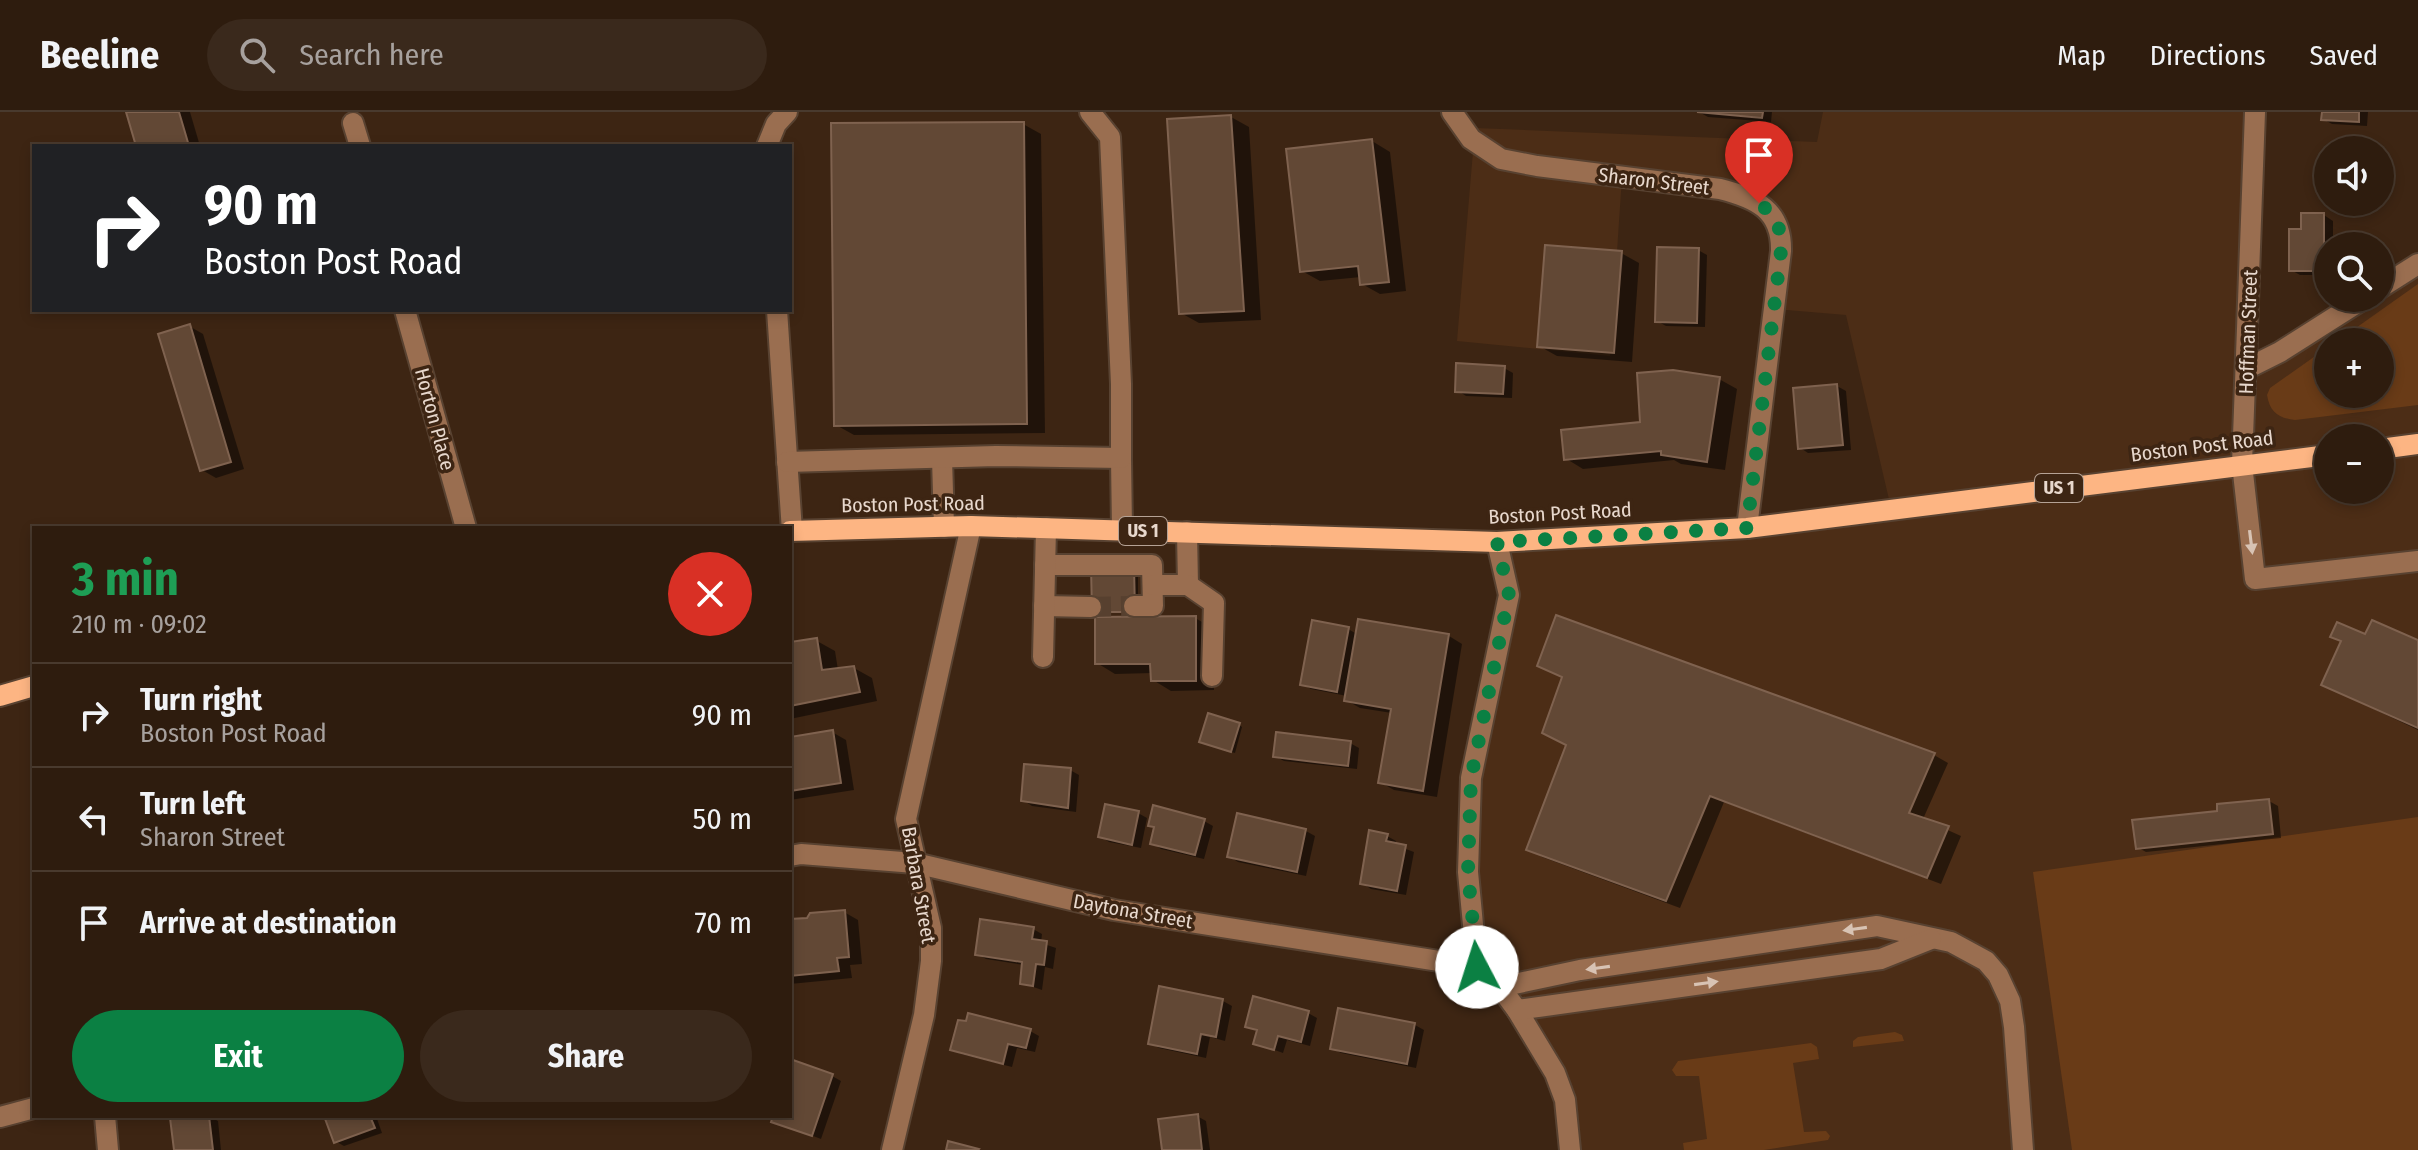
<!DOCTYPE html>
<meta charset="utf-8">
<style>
:root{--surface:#2e1c0e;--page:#3a291c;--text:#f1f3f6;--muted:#a7a19e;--line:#493a2e;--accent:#0b8043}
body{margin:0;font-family:"Fira Sans Condensed",sans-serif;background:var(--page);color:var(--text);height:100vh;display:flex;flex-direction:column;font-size:30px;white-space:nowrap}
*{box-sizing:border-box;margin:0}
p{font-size:26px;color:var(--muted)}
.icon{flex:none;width:44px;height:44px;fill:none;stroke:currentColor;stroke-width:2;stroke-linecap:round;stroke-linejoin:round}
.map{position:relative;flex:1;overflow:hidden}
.sheet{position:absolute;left:32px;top:414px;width:760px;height:592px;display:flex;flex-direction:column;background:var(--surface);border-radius:0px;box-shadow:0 4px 12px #0003,0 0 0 2px var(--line)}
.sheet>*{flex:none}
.hud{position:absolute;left:32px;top:32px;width:760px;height:168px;border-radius:0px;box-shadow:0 4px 12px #0003,0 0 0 2px var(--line);background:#202124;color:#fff;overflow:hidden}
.tools{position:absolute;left:2314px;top:24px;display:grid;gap:16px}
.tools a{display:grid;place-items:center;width:80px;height:80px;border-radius:50%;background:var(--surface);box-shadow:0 4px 12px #0003,0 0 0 2px var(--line);font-size:40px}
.pin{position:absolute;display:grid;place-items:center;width:68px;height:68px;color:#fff;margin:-82px -34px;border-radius:50% 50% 50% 0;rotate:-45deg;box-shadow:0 0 8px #0007}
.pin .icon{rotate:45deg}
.me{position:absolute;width:88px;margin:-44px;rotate:355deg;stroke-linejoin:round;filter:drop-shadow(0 0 6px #0008)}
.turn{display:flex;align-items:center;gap:28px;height:168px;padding:0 40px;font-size:36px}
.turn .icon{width:104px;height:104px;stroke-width:2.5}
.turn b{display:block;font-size:56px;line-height:68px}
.round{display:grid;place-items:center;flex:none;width:84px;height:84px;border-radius:42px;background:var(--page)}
.overview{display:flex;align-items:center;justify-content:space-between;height:136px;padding:0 40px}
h1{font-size:48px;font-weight:700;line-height:60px;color:#1e9e55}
.action{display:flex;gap:16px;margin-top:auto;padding:16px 40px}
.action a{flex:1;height:92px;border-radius:48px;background:var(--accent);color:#fff;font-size:32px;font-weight:700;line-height:92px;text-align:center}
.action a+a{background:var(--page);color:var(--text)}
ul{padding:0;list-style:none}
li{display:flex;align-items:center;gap:24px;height:104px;padding:0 40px;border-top:2px solid var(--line)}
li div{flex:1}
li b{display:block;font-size:30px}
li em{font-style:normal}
header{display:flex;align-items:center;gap:48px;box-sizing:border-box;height:112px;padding:0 40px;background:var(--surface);border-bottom:2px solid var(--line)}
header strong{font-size:38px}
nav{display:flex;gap:44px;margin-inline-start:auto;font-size:28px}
.search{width:560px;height:72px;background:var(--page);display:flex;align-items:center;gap:20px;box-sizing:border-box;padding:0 28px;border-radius:44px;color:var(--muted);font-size:30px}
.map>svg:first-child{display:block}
</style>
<header>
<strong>Beeline</strong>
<div class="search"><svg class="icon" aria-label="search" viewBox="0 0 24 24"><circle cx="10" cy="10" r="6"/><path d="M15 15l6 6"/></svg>Search here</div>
<nav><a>Map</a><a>Directions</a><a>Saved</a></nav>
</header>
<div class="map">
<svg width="2418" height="1038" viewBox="0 0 2418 1038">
<rect width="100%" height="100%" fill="#3d2513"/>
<path fill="#4c2d16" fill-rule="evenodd" d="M1823,0h432l-7,255 113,-69h19v-12l38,-23v887h-848l-5,-50 -88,-133 -6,-189 38,-183 -12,-53 394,-34 -45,-193 -72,-6 7,-58 -22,-48 -137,-26 -12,179 -153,-15 18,-213 342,14zM2328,230h52v52h-52zM2328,326h52v52h-52z"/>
<g fill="#693b17">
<path d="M2418,172v121l-123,15c-16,-2 -25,-7 -28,-25l3,-7 58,-41v47h52v-52h-44z"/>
<polygon points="2418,705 2418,1038 2072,1038 2033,760"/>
<polygon points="1895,920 1902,923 1904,929 1853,935 1853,929 1858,925"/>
<polygon points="1811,931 1817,935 1819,947 1793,951 1804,1020 1826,1019 1830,1024 1828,1028 1764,1038 1684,1038 1683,1031 1707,1027 1699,964 1676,964 1672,958 1678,949"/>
</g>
<g fill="#0007">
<polygon points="128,0 190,0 200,34 138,34"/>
<polygon points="1699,0 1772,0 1771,10 1708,5"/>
<polygon points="2324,0 2368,0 2367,14 2332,12 2323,7"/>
<polygon points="1231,5 1249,15 1261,208 1199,211 1181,201"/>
<polygon points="1023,12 1041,22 1045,321 854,323 836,313"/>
<polygon points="1372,29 1390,40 1406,179 1380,182 1362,172 1361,165 1320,169 1302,159"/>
<polygon points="2324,103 2333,109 2333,134 2328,134 2328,163 2300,163 2291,158"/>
<polygon points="1698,138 1707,143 1705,215 1666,214 1657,209"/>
<polygon points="1621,141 1639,151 1632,250 1557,244 1539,234"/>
<polygon points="189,214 203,222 244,357 216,366 202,358"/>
<polygon points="1504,256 1513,261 1512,286 1466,284 1457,278"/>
<polygon points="1719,267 1737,277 1725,358 1681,352 1674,348 1583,357 1565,346 1643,312"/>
<polygon points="1837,274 1846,279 1851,338 1808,341 1799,335"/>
<polygon points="1138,459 1138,501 1097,501"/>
<polygon points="1195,506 1213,516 1214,578 1171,579 1153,568 1153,561 1115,562 1097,551"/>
<polygon points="1557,506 1934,643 1948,651 1923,707 1961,724 1941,772 1724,690 1680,796 1542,745 1529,737 1568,633 1564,566 1539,554"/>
<polygon points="1360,509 1449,524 1462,532 1437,685 1394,678 1380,670 1392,601 1360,596 1346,588 1347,584 1311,577 1302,572 1348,517 1357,522"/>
<polygon points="2366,525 2418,530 2418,618 2323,573"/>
<polygon points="817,529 835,539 838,558 854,556 872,566 877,589 790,607 790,532"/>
<polygon points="1239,613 1242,615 1235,641 1205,632"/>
<polygon points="832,620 846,628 854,678 790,688 790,627"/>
<polygon points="1350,631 1359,636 1357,657 1284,649 1275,644"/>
<polygon points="1070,658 1079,663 1076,700 1032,694 1023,688"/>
<polygon points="2269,689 2278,694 2281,726 2146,740 2137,735"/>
<polygon points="1138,701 1147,706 1141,736 1109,730 1100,724"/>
<polygon points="1238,704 1306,719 1315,724 1306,764 1238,750 1229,744"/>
<polygon points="1204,709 1213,714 1204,747 1161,737 1152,731 1156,716 1150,713"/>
<polygon points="1387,724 1396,729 1395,733 1414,740 1406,783 1371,777 1362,771"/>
<polygon points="844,800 858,808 862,852 850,853 852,866 790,872 790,809"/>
<polygon points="1033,817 1042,822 1041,831 1056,836 1053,857 1045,855 1042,878 1022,871 1024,853 986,847 977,842"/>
<polygon points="1161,876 1223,889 1232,894 1225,929 1210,925 1206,946 1159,936 1151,931"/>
<polygon points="1340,898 1415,913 1424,918 1416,956 1341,941 1332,936"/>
<polygon points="1308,901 1317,906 1310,934 1287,928 1283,941 1255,931 1258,920 1247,914"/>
<polygon points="1030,919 1039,924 1035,940 1017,936 1012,955 961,942 952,937"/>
<polygon points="790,962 832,964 841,969 821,1027 774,1009 776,1004 790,1004"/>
<polygon points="209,1004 218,1009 221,1038 176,1038"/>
<polygon points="327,1004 376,1004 382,1021 344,1034 335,1029"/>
<polygon points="1197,1004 1206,1009 1210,1038 1164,1038"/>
</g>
<g fill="#624835" stroke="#7f624f" stroke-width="2">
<polygon points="126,0 179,0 189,34 136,34"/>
<polygon points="1697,0 1763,0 1762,6"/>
<polygon points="2322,0 2359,0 2359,10 2321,8"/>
<polygon points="1231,3 1244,199 1179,202 1167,7"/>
<polygon points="1024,10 1027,312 834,314 831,11"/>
<polygon points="1372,27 1389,170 1360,173 1358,154 1300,160 1286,37"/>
<polygon points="2301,101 2324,101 2324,159 2289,159 2289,117 2301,117"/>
<polygon points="1545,133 1622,139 1614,241 1537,235"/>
<polygon points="1657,135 1699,136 1697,211 1655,210"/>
<polygon points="190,212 231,350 200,359 158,222"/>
<polygon points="1456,251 1505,254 1503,282 1455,280"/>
<polygon points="1673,258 1720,265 1707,350 1661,343 1661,339 1564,348 1561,318 1640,310 1637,261"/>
<polygon points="1837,272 1843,333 1798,337 1793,276"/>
<polygon points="1134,454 1135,500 1092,500 1091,455"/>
<polygon points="1556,503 1935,641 1909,701 1949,714 1927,766 1710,684 1666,789 1526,738 1566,633 1542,621 1562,565 1537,554"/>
<polygon points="1196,504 1196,569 1151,569 1150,552 1095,552 1095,505"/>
<polygon points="1358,507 1449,522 1423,679 1378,671 1391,597 1344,589"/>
<polygon points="1312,508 1349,515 1337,580 1300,573"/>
<polygon points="2372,508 2418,528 2418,616 2321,573 2341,529 2330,525 2337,510 2365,522"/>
<polygon points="817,526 822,558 854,554 860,580 790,594 790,530"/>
<polygon points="1208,601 1240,611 1231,640 1199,630"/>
<polygon points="833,618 841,671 790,679 790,625"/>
<polygon points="1276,620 1351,629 1348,654 1273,645"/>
<polygon points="1024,652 1071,656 1068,696 1021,689"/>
<polygon points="2269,687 2273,722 2136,737 2132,708 2217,699 2217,692"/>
<polygon points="1105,692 1139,699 1132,733 1098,725"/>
<polygon points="1153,693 1205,707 1195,743 1150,732 1154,715 1148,714"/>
<polygon points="1237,701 1306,717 1297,760 1227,745"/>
<polygon points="1369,718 1388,722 1386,729 1406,733 1397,779 1360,772"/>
<polygon points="845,798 849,845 837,846 839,859 790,864 790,807 807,806 810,801"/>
<polygon points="980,807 1034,815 1032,827 1047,829 1044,853 1036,852 1033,874 1020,872 1022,850 975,843"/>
<polygon points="1159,874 1223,887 1216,925 1201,922 1197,942 1148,932"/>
<polygon points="1253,884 1309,899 1301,930 1278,924 1274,938 1253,932 1257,918 1245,915"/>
<polygon points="1338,896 1415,911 1407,952 1330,937"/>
<polygon points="968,901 1031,917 1026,936 1008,932 1003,952 950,938 958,908 966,909"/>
<polygon points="793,948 833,962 812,1024 771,1010 773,1004 790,1004 790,956"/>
<polygon points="1198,1002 1202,1038 1162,1038 1158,1007"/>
<polygon points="192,1004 209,1004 213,1038 174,1038 170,1006"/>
<polygon points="324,1004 370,1004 375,1016 334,1031"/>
<polygon points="948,1029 979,1037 978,1038 946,1038"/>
</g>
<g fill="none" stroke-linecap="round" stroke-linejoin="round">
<polyline stroke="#57402f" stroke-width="20" stroke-dasharray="20 10" stroke-linecap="butt" points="1091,495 1134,494"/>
<g stroke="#584231" stroke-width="24">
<g id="minor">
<path d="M1452,0l19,27 30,20 36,7 183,23c36,9 62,21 61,62l-34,277"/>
<polyline points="2255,0 2242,352 2255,467 2418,449"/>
<polyline points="353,11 360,34"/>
<polyline points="767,34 776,12 787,0"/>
<polyline points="2380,176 2418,152"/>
<polyline points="405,198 466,416"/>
<polyline points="777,198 792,419"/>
<polyline points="2248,256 2280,240 2365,186"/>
<polyline points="942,346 944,415"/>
<polyline points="1121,346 1122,418"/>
<polyline points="787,350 996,344 1121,346 1121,272 1110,25 1090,0"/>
<polyline points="1187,420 1188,473"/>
<polyline points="1497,430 1509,483 1471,666 1468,760 1477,855 1500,875 1517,898 1555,961 1565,988 1570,1038"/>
<polyline points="1045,453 1152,453 1153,494 1134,494"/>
<polyline points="1153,473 1188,473 1214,491 1212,564"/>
<polyline points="1044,494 1091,495"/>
<polyline points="1043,545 1046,416"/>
<polyline points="790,744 801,742 915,751 1114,798 1477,855"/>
<polyline points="1500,875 1580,858 1877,814 1951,830 1986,849 1998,863 2010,889 2014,915 2023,1038"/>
<polyline points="1517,898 1881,847 1931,827"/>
<polyline points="105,1004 108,1038"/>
<polyline points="0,1005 34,996"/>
<polyline points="892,1038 924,903 931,849 931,816 906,707 971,414"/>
</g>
</g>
<g stroke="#584231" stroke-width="24">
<g id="major">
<polyline points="2380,337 2418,332"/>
<polyline points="790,419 971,414 1497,430 1747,416 2328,343"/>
<polyline points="0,584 34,574"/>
</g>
</g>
<use href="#minor" stroke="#9a6e50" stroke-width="20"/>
<use href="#major" stroke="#fdb583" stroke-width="20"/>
</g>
<defs><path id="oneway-solid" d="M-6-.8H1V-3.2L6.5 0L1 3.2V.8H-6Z" transform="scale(2)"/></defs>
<g fill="#d8c3b4">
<use href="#oneway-solid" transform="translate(2251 430) rotate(83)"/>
<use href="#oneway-solid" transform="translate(1855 817) rotate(172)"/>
<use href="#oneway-solid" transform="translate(1598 856) rotate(172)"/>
<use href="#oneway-solid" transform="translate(1706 871) rotate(-8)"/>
</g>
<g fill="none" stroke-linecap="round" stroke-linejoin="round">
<path stroke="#0b8043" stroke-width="14" stroke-dasharray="0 25.2" d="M1477,855l-9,-95 3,-94 38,-183 -12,-53 250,-14 34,-277c1,-22 -4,-34 -22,-48"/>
</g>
<g text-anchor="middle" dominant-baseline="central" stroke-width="7" stroke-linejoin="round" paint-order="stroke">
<g fill="#3d2513" stroke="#b5a295" stroke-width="2">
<rect x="2035" y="362" width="48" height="28" rx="6"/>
<rect x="1119" y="405" width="48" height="28" rx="6"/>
</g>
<g font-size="18" font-weight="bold" fill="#e8d8cd">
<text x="2059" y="376">US 1</text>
<text x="1143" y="419">US 1</text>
</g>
<g font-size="20" fill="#e8d8cd" stroke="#3d2513">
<text transform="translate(1654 69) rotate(7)">Sharon Street</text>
<text transform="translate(2248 220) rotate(-88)">Hoffman Street</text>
<text transform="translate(435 307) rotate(75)">Horton Place</text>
<text transform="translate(2202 334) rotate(-7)">Boston Post Road</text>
<text transform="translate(913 392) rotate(-1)">Boston Post Road</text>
<text transform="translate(1560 401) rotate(-3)">Boston Post Road</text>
<text transform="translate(919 773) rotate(80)">Barbara Street</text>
<text transform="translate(1133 799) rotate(10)">Daytona Street</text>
</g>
</g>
</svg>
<div class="tools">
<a><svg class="icon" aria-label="sound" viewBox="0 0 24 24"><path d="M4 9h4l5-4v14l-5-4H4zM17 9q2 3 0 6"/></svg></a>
<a><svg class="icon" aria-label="search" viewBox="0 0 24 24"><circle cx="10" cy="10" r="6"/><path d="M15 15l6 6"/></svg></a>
<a>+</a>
<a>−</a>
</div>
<div class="pin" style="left:1759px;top:91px;background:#d93025"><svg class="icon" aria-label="arrive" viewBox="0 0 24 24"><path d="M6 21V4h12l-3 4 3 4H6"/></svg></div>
<svg class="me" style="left:1477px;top:855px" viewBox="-20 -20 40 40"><circle r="19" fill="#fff"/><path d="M0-13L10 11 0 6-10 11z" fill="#0b8043"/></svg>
<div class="hud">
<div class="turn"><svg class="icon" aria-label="right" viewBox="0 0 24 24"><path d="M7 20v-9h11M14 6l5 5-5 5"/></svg><div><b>90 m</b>Boston Post Road</div></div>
</div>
<section class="sheet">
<div class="overview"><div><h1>3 min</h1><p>210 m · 09:02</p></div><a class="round" style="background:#d93025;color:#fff"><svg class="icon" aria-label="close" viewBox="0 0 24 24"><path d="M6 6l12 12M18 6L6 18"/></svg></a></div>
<ul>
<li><svg class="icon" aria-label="right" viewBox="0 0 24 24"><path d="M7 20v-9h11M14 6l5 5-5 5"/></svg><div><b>Turn right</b><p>Boston Post Road</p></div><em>90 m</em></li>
<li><svg class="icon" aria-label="left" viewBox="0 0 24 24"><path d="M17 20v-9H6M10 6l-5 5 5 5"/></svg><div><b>Turn left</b><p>Sharon Street</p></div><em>50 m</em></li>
<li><svg class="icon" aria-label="arrive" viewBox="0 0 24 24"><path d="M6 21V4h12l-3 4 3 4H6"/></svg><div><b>Arrive at destination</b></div><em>70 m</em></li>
</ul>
<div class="action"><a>Exit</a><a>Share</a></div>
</section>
</div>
